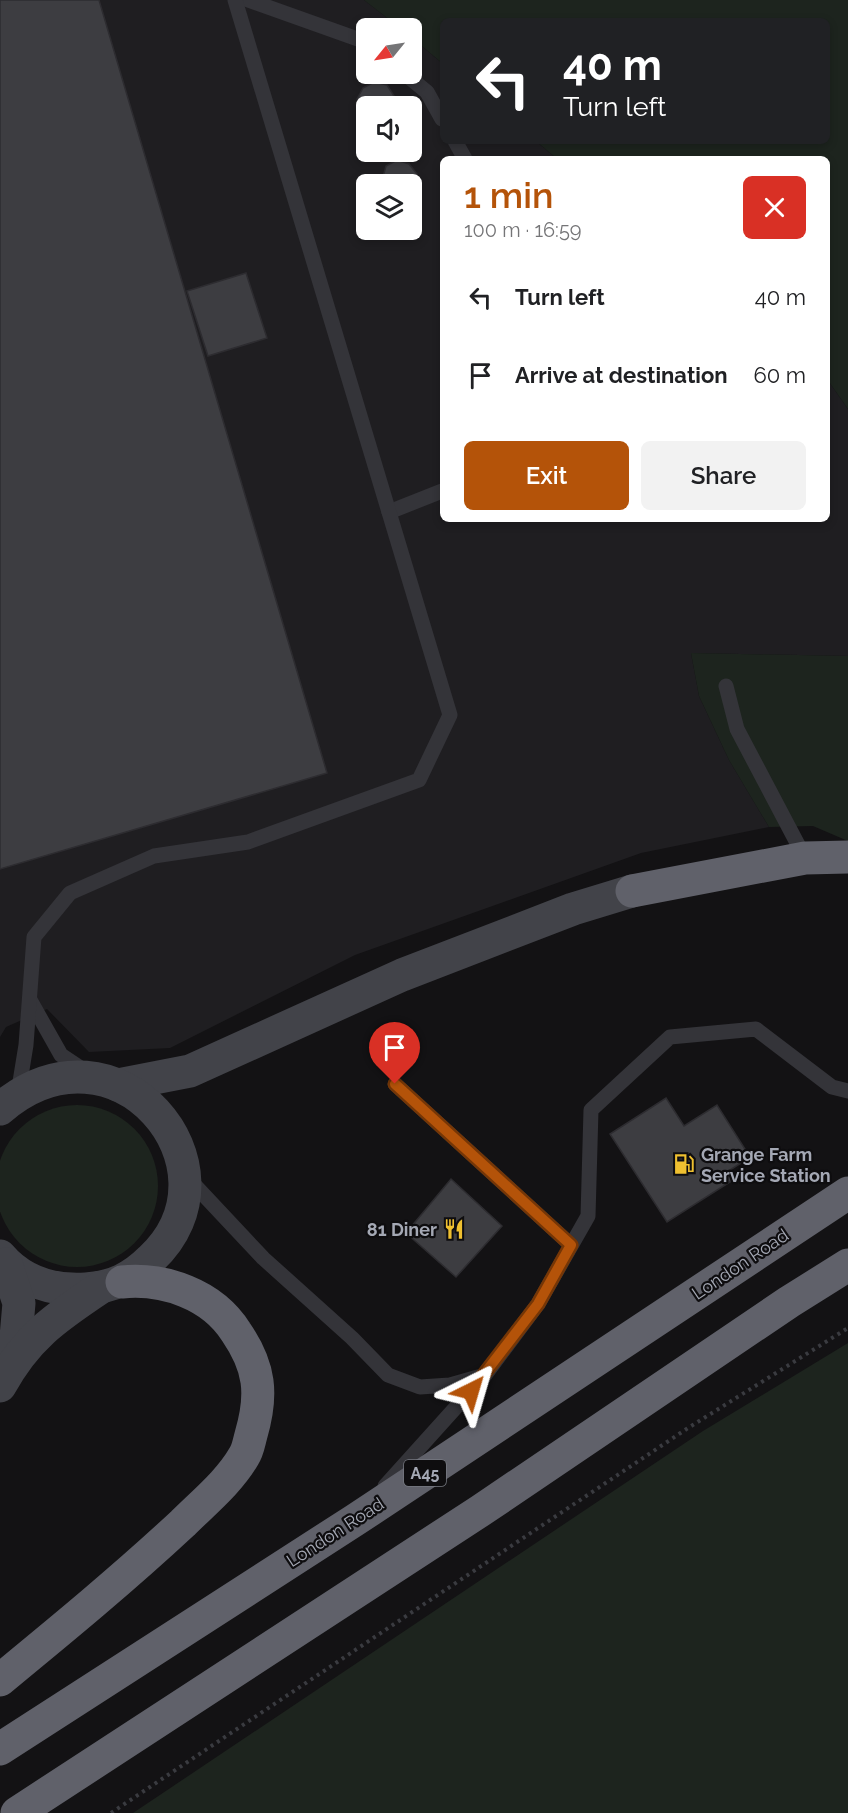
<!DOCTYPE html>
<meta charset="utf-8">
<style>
:root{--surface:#fff;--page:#f2f2f2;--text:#202124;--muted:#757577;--accent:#b45309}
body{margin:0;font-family:Raleway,sans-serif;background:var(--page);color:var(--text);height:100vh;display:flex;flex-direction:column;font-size:22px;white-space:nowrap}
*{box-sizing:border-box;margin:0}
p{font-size:20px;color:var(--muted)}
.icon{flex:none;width:33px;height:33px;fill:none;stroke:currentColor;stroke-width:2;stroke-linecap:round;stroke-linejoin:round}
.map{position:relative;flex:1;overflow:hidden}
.drawer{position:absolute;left:440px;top:156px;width:390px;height:366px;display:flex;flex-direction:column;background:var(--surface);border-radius:9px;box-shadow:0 3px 9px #0003}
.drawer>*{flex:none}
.hud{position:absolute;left:440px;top:18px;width:390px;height:126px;border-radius:9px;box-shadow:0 3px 9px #0003;background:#202124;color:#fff;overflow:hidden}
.needle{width:39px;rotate:240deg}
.buttons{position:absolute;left:356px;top:18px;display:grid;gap:12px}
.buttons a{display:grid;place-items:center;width:66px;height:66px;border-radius:9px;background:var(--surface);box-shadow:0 3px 9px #0003;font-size:30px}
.pin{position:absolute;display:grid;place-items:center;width:51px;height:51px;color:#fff;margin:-62px -26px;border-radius:50% 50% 50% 0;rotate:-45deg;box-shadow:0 0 6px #0007}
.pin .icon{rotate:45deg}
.me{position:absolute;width:66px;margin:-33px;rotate:40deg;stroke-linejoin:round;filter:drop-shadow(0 0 4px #0008)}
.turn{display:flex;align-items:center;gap:21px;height:126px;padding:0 24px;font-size:27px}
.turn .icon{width:78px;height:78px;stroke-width:2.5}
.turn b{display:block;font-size:42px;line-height:51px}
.round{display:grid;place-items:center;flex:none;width:63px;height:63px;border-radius:9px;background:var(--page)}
.overview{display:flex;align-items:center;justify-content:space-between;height:102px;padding:0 24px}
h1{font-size:36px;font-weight:600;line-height:45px;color:var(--accent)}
.button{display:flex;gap:12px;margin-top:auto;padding:12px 24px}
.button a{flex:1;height:69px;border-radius:9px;background:var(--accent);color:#fff;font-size:24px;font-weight:600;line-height:69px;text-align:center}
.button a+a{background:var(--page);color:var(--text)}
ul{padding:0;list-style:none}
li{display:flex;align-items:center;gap:18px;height:78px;padding:0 24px}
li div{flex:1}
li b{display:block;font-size:22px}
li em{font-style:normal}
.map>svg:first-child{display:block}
</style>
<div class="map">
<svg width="848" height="1813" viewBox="0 0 848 1813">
<rect width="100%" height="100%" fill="#131214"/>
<path fill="#1f1e21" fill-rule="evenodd" d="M0,0h364l36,28h-34v46h45v-37l31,26v78h94l21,18h-115v360h384l1,-140 21,30v247l-157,-3 8,43 30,64 40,67 -128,26 -286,102 -185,93 -81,4 -42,-43 -41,18 -6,10zM366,106h45v46h-45zM366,184h45v46h-45z"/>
<g fill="#1d241e">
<polygon points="364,0 848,0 848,409 827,379 826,159 557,159 536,141 826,141 826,21 442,21 442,63 411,37 411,28 400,28"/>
<polygon points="691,653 848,656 848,841 813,826 769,827 729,760 699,696"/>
<circle cx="77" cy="1186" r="81"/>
<polygon points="848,1343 848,1813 133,1813 703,1431"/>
</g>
<g fill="#3d3d41" stroke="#2d2c30" stroke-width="1.5">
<polygon points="0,0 99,0 327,773 0,869"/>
<polygon points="374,82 387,85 394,96 394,102 393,106 366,106 366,116 361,111 357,99 363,88"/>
<polygon points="411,134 416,152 388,161 385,152 411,152"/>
<polygon points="397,160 409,164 417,174 416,187 411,193 411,184 381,184 386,166"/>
<polygon points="246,273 267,338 208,356 187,291"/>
<polygon points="666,1098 684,1126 717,1105 750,1157 727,1172 733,1180 667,1222 610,1134"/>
<polygon points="451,1179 502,1226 456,1277 406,1233"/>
</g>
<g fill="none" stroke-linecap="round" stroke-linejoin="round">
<polyline stroke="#3a3b40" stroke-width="4" stroke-dasharray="3 4.5" stroke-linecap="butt" points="111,1813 688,1428 848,1328"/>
<g stroke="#343439" stroke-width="15">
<polyline points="248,0 366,42"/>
<polyline points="405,74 427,92 442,119"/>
<polyline points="455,141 465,159"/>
<polyline points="389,512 442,491"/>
<polyline points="726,686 737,729 805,858"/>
<polyline points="30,1000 61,1055 88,1073"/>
<polyline points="395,1084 571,1245"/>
<polyline points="18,1094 26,1045 34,937 70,893 154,856 248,842 419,780 450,715 235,0"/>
<polyline points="187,1177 263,1258 352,1338 388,1375 420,1387 450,1385 485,1375"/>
<polyline points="385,1486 485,1375 538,1304 588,1216 591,1110 670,1037 756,1029 832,1087 848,1091"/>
</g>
<g stroke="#424349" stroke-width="33">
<polyline points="118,1085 190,1071 402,975 573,909 632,891"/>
<path d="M0,1109c115,-100 249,58 151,150 -19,19 -38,28 -65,30 -32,2 -64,-7 -86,-33"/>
<polyline points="6,1264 19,1303 14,1360"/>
<path d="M0,1386c26,-48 55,-68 100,-98"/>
</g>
<g stroke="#60616a" stroke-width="33">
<polyline points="632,891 805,858 848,857"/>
<path d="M0,1680c62,-51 124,-102 183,-157 21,-21 46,-41 61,-67 4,-6 5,-14 7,-21 12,-41 9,-68 -15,-103 -24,-38 -72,-54 -114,-50"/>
<polyline points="0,1749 355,1520 848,1193"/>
<polyline points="17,1813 480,1511 789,1302 848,1265"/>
</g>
</g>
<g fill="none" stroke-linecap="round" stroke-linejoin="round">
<g stroke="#753606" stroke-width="15">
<polyline id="route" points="395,1084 571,1245 538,1304 471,1391"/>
</g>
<use href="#route" stroke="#b45309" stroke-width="10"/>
</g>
<defs>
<g id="fuel-bare" transform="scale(1.62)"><path d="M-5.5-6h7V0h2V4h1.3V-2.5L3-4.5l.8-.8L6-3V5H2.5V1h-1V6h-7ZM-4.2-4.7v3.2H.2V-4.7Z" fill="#efc030" stroke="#0e0d0f" stroke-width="2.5" paint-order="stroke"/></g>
<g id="restaurant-bare" transform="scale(1.62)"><path d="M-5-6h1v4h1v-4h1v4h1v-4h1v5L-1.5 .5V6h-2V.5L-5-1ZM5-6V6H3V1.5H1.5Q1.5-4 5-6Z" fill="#efc030" stroke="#0e0d0f" stroke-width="2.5" paint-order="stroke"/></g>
</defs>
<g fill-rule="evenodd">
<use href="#fuel-bare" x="684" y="1164"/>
<use href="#restaurant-bare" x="454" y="1229"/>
</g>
<g text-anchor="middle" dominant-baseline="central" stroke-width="4.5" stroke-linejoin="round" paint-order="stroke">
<rect fill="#0e0d0f" stroke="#777a82" stroke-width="1.5" x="404" y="1460" width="42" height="26" rx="4.5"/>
<g font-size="16" font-weight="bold" fill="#a4a8b4">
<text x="425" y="1473">A45</text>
</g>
<g font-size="18" font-weight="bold" fill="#a4a8b4" stroke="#0e0d0f" text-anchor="start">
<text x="701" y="1154">Grange Farm<tspan x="701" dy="21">Service Station</tspan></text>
<text x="437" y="1229" text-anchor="end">81 Diner</text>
</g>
<g font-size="18" fill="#a4a8b4" stroke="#0e0d0f">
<text transform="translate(740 1264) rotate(-34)">London Road</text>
<text transform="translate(335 1532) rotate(-33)">London Road</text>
</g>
</g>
</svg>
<div class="buttons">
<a><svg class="needle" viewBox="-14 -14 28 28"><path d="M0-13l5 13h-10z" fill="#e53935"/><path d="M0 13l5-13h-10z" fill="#757577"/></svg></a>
<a><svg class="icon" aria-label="sound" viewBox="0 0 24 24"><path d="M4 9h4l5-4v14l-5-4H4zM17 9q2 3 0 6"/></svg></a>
<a><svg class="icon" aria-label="layers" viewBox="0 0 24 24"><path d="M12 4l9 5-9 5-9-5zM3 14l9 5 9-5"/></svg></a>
</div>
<div class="pin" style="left:395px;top:1084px;background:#d93025"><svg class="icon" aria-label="arrive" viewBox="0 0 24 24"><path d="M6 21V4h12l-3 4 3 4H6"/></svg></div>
<svg class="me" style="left:471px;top:1391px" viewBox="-20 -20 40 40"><path d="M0-17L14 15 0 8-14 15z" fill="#b45309" stroke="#fff" stroke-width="4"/></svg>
<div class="hud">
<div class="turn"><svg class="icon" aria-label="left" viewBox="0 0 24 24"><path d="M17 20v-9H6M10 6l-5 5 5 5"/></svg><div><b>40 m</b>Turn left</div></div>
</div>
<section class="drawer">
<div class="overview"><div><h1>1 min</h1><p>100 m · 16:59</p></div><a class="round" style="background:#d93025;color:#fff"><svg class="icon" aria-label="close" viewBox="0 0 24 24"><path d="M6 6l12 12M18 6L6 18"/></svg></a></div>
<ul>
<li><svg class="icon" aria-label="left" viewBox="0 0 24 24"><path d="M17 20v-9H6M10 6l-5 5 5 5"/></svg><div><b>Turn left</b></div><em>40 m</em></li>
<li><svg class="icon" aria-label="arrive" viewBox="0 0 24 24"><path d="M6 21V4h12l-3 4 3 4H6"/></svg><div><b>Arrive at destination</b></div><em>60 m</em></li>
</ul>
<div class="button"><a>Exit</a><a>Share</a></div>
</section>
</div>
